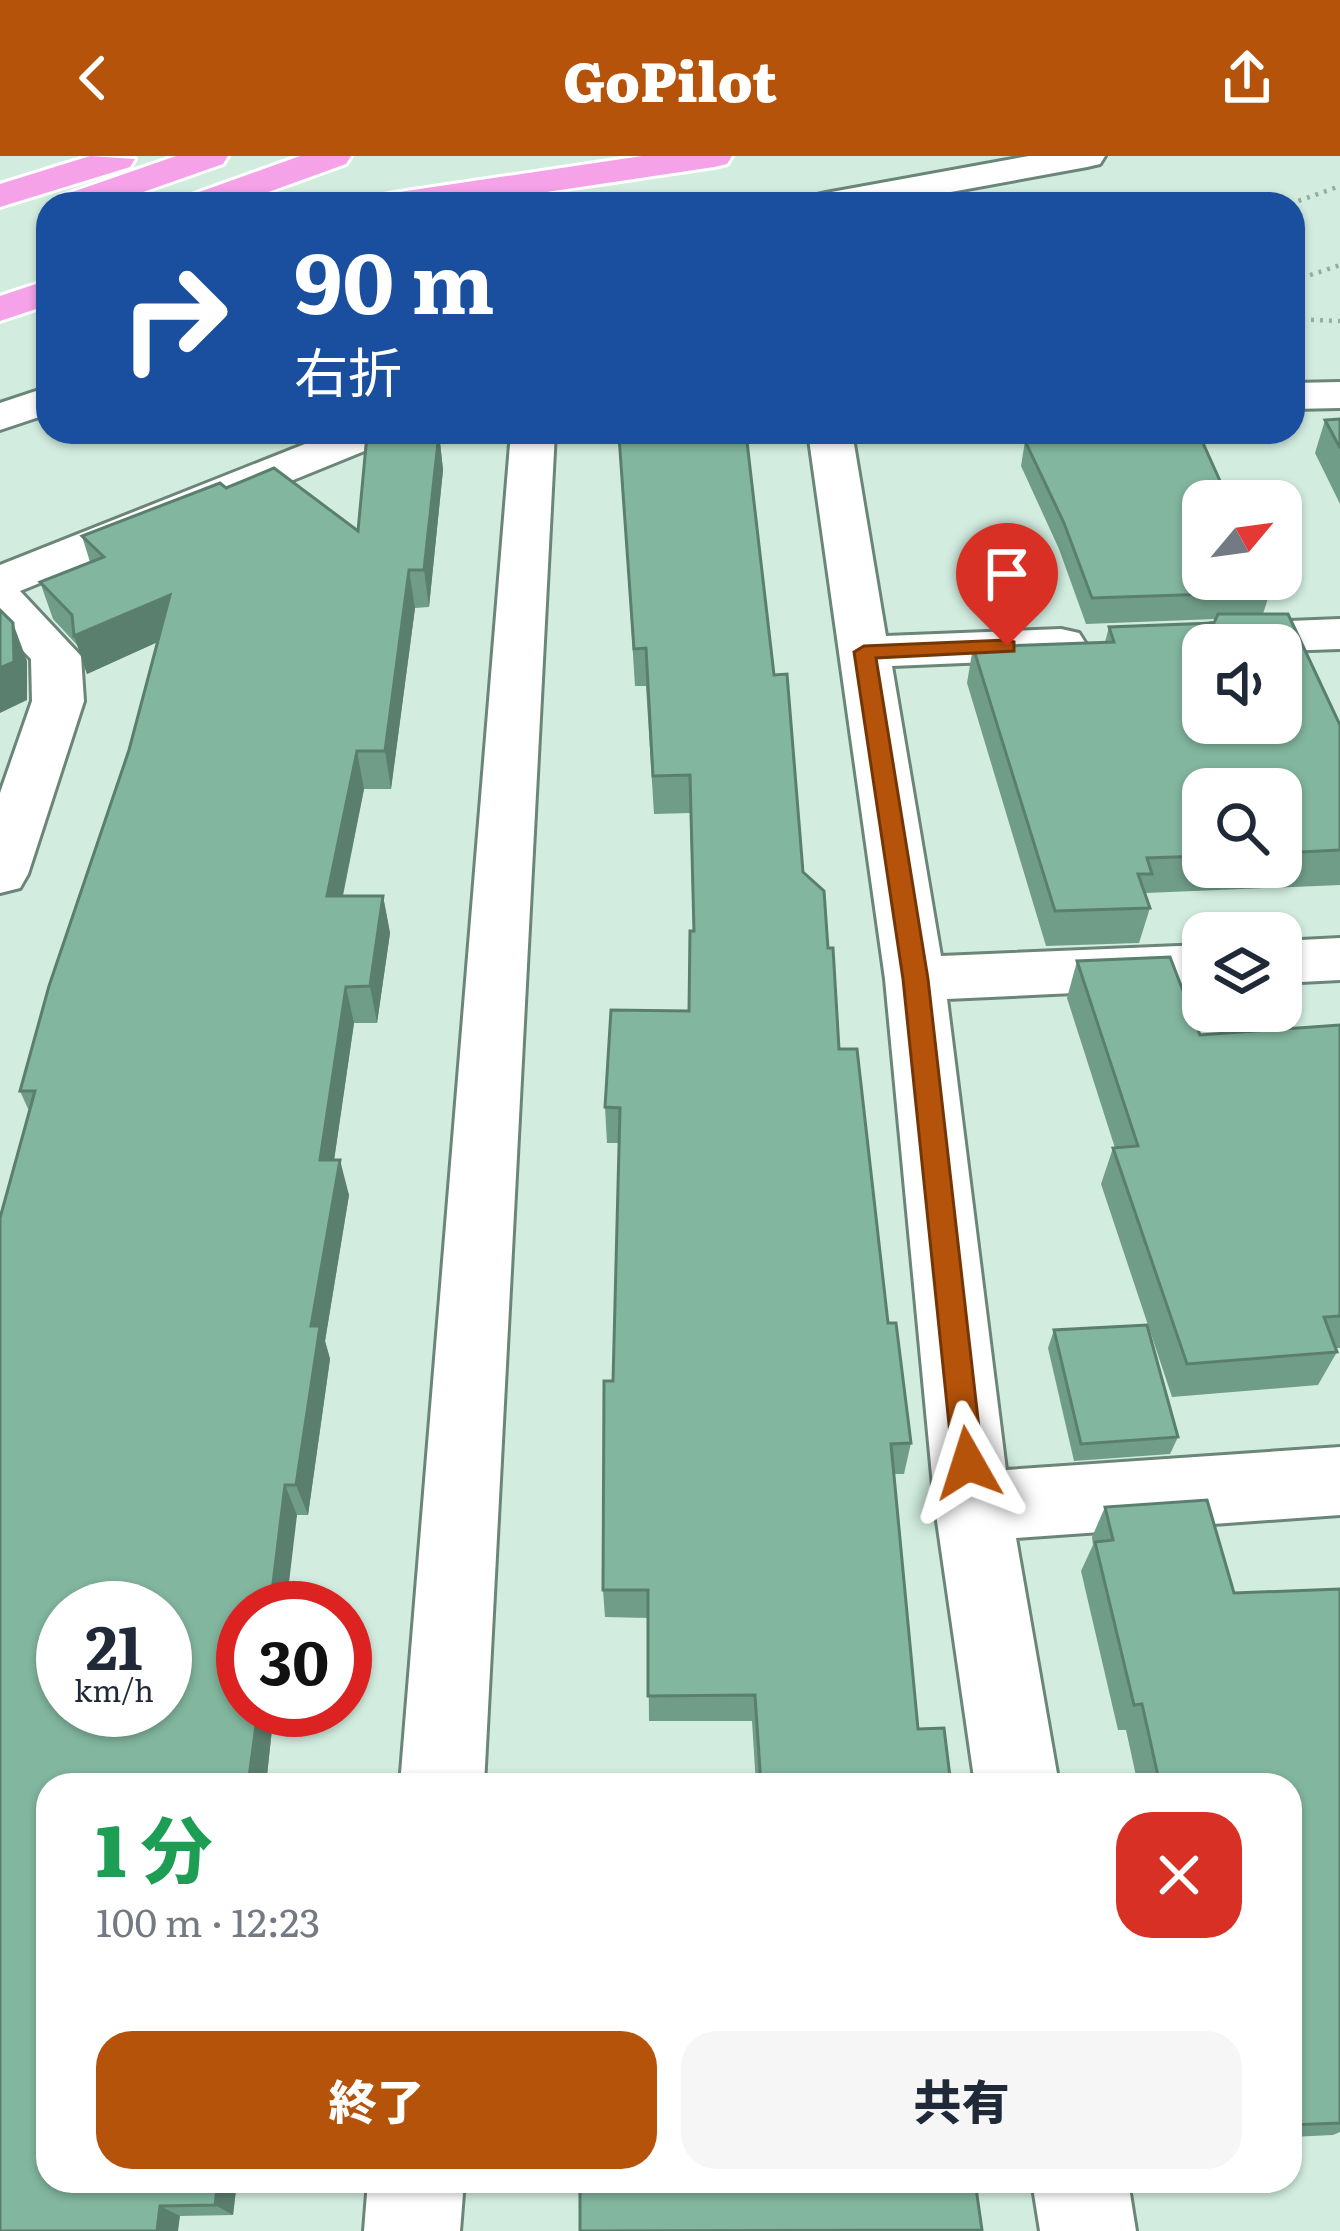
<!DOCTYPE html>
<html lang="ja">
<meta charset="utf-8">
<style>
:root{--surface:#fff;--page:#f6f6f7;--text:#1f2937;--muted:#747a83;--accent:#b45309}
body{margin:0;font-family:Literata,"Noto Sans JP",serif;background:var(--page);color:var(--text);height:100vh;display:flex;flex-direction:column;font-size:45px;white-space:nowrap}
*{box-sizing:border-box;margin:0}
p{font-size:39px;color:var(--muted)}
.icon{flex:none;width:66px;height:66px;fill:none;stroke:currentColor;stroke-width:2;stroke-linecap:round;stroke-linejoin:round}
.map{position:relative;flex:1;overflow:hidden}
.panel{position:absolute;left:36px;top:1617px;width:1266px;height:420px;display:flex;flex-direction:column;background:var(--surface);border-radius:36px;box-shadow:0 3px 9px #0004}
.panel>*{flex:none}
.hud{position:absolute;left:36px;top:36px;width:1269px;height:252px;border-radius:36px;box-shadow:0 3px 9px #0004;background:#1a4fa0;color:#fff;overflow:hidden}
.needle{width:78px;rotate:61deg}
.buttons{position:absolute;left:1182px;top:324px;display:grid;gap:24px}
.buttons a{display:grid;place-items:center;width:120px;height:120px;border-radius:24px;background:var(--surface);box-shadow:0 3px 9px #0004;font-size:60px}
.speed{position:absolute;left:36px;top:1425px;display:flex;gap:24px;font-size:60px;font-weight:700;text-align:center}
.speed>*{display:grid;place-content:center;width:156px;height:156px;border-radius:50%;background:var(--surface);box-shadow:0 3px 9px #0004;line-height:1}
.speed small{font-size:30px;font-weight:400}
.speed .limit{border:18px solid #d22;background:#fff;color:#111}
.pin{position:absolute;display:grid;place-items:center;width:102px;height:102px;color:#fff;margin:-123px -51px;border-radius:50% 50% 50% 0;rotate:-45deg;box-shadow:0 0 12px #0007}
.pin .icon{rotate:45deg}
.me{position:absolute;width:132px;margin:-66px;rotate:354deg;stroke-linejoin:round;filter:drop-shadow(0 0 9px #0008)}
.turn{display:flex;align-items:center;gap:42px;height:252px;padding:0 60px;font-size:54px}
.turn .icon{width:156px;height:156px;stroke-width:2.5}
.turn b{display:block;font-size:84px;line-height:102px}
.round{display:grid;place-items:center;flex:none;width:126px;height:126px;border-radius:36px;background:var(--page)}
.head{display:flex;align-items:center;justify-content:space-between;height:204px;padding:0 60px}
h1{font-size:72px;font-weight:800;line-height:90px;color:#1e9e55}
.cta{display:flex;gap:24px;margin-top:auto;padding:24px 60px}
.cta a{flex:1;height:138px;border-radius:36px;background:var(--accent);color:#fff;font-size:48px;font-weight:800;line-height:138px;text-align:center}
.cta a+a{background:var(--page);color:var(--text)}
header{display:flex;justify-content:space-between;align-items:center;height:156px;padding:0 60px;background:var(--accent);color:#fff;font-size:54px;font-weight:800}
.map>svg:first-child{display:block}
</style>
<header><svg class="icon" aria-label="back" viewBox="0 0 24 24"><path d="M15 5l-7 7 7 7"/></svg>GoPilot<svg class="icon" aria-label="share" viewBox="0 0 24 24"><path d="M12 15V3M7 8l5-5 5 5M5 13v7h14v-7"/></svg></header>
<div class="map">
<svg width="1340" height="2075" viewBox="0 0 1340 2075">
<rect width="100%" height="100%" fill="#d2ede0"/>
<g fill="none" stroke-linecap="round" stroke-linejoin="round">
<g stroke="#6c8579" stroke-width="6">
<g id="minor">
<polygon points="1340,226 1340,252 1293,253 1293,227"/>
<polygon points="335,276 396,276 389,285 20,435 81,500 84,545 28,718 20,732 0,737 0,637 32,545 31,503 0,471 0,409"/>
<polygon points="511,276 555,276 484,1629 400,1629"/>
<polygon points="808,276 852,276 886,480 1061,473 1079,477 1086,488 1079,499 1061,503 892,510 941,800 1203,789 1203,831 947,843 1006,1314 1340,1291 1340,1359 1016,1382 1059,1629 975,1629 935,1351 885,823"/>
<polygon points="1340,463 1340,493 1281,495 1281,489 1203,489 1203,496 1194,494 1187,483 1194,472 1212,468"/>
<polygon points="1340,782 1340,824 1281,827 1281,785"/>
<polygon points="368,2025 464,2025 460,2075 364,2075"/>
<polygon points="1032,2025 1128,2025 1136,2075 1040,2075"/>
</g>
</g>
<g stroke="#6c8579" stroke-width="6">
<g id="tertiary">
<polygon points="1029,0 1105,0 1100,8 1087,11 885,48 808,48 813,40 826,37"/>
<polygon points="48,231 48,258 0,274 0,247"/>
</g>
</g>
<g stroke="#fff" stroke-width="6">
<g id="motorway">
<polygon points="90,0 135,3 130,11 0,51 0,28"/>
<polygon points="176,0 228,0 223,8 109,48 56,48 61,40"/>
<polygon points="300,0 351,0 346,8 235,48 183,48 188,40"/>
<polygon points="642,0 732,0 727,8 714,11 466,48 375,48 380,40 393,37"/>
<polygon points="48,124 48,149 0,165 0,140"/>
</g>
</g>
<g stroke="#96aca1" stroke-width="4.5" stroke-dasharray="3 6" stroke-linecap="butt">
<polyline points="1290,48 1340,30"/>
<polyline points="1293,125 1340,109"/>
<polyline points="1293,163 1340,165"/>
</g>
<use href="#minor" fill="#fff" fill-rule="evenodd"/>
<use href="#tertiary" fill="#fff" fill-rule="evenodd"/>
<use href="#motorway" fill="#f5a2e8" fill-rule="evenodd"/>
</g>
<g fill="#709d88" fill-rule="evenodd">
<polygon points="1340,263 1340,348 1315,297 1325,264"/>
<path d="M1037,276h161l72,160 -7,22 77,111v160l-194,8 4,15 -11,35 -93,3 -79,-263 6,-36 132,-5 4,-15 105,-4 1,-4 -129,5 -27,-75 -38,-83 4,-25 11,-1zM1203,633h78v78h-78z"/>
<polygon points="439,277 443,314 429,451 415,452 391,633 364,633 343,740 383,740 390,777 377,867 354,867 334,1004 349,1039 325,1185 330,1203 308,1359 297,1359 243,1554 274,1554 266,1629 48,1629 237,2025 233,2059 180,2060 0,2075 29,955 20,935 129,594 157,486 87,518 78,490 53,463 40,426 90,406 82,380 226,332 358,375"/>
<polygon points="619,280 774,519 803,716 828,792 839,893 911,1287 904,1318 894,1318 918,1573 951,1629 756,1629 752,1565 649,1565 648,1462 605,1461 603,1434 613,1225 619,987 607,987 605,951 689,855 693,775 690,657 654,658 646,530 635,530"/>
<polygon points="1077,805 1200,879 1340,869 1340,1192 1336,1192 1337,1196 1318,1229 1172,1241 1101,1028 1113,992 1115,992 1067,842"/>
<polygon points="1054,1174 1178,1281 1170,1298 1074,1305 1048,1192"/>
<polygon points="1105,1351 1234,1437 1340,1433 1340,1976 1333,1979 1290,1981 1290,1629 1138,1629 1126,1574 1118,1574 1081,1415 1093,1389 1092,1381"/>
</g>
<g fill="#5b7f6f">
<polygon points="439,277 443,314 429,451 424,414"/>
<polygon points="409,414 415,452 391,633 385,595"/>
<polygon points="170,439 180,476 87,518 74,480"/>
<polygon points="13,467 27,505 27,544 0,557 0,512"/>
<polygon points="357,595 364,633 335,777 327,740"/>
<polygon points="383,740 390,777 377,867 370,830"/>
<polygon points="346,831 354,867 329,1039 320,1004"/>
<polygon points="340,1004 349,1039 325,1185 330,1203 308,1359 296,1329 311,1170"/>
<polygon points="285,1329 297,1359 286,1452 270,1452"/>
<polygon points="258,1554 274,1554 266,1629 248,1629"/>
<polygon points="218,2025 237,2025 233,2059 215,2049"/>
<polygon points="160,2050 180,2060 178,2075 157,2075"/>
</g>
<g fill="#82b69e" stroke="#5b7f6f" stroke-width="3" fill-rule="evenodd">
<polygon points="1340,263 1340,292 1325,264"/>
<polygon points="1042,276 1198,276 1229,345 1203,345 1203,423 1265,423 1270,436 1092,442 1064,367 1025,285 1045,283"/>
<path d="M439,277l-15,137h-15l-24,181h-28l-30,145h56l-13,90 -24,1 -26,173h20l-29,166h9l-24,159h-11l-15,123h-27v102h15l-10,75h-200v396h170l-3,24 -55,1 -3,25h-157v-1013l35,-127h-15l29,-105 80,-236 41,-155 -96,41 -2,-21 -32,-33 64,-25 -22,-21 138,-53 6,5 48,-20 84,63 9,-96zM63,1452h102v102h-102z"/>
<polygon points="746,277 774,519 787,518 803,716 824,735 828,792 833,792 839,893 857,893 888,1167 896,1167 911,1287 891,1288 918,1573 944,1572 951,1629 761,1629 755,1539 648,1540 648,1434 603,1434 604,1225 613,1225 620,952 605,951 611,854 689,855 690,775 694,775 690,619 653,620 646,492 634,493 619,280"/>
<polygon points="0,454 13,467 14,506 0,512"/>
<path d="M1218,458h70l52,111v125l-59,3v-64h-78v67l-56,2 5,16h-14l12,34 -95,3 -82,-264 141,-5 -5,-15 105,-4zM1203,489h78v78h-78z"/>
<polygon points="1170,801 1200,879 1340,869 1340,1160 1324,1161 1337,1196 1187,1208 1113,992 1138,990 1077,805"/>
<polygon points="1147,1169 1178,1281 1081,1288 1054,1174"/>
<polygon points="1207,1344 1234,1437 1340,1433 1340,1967 1290,1969 1290,1629 1160,1629 1142,1548 1134,1549 1095,1386 1113,1384 1105,1351"/>
<polygon points="580,2025 975,2025 982,2074 580,2075"/>
</g>
<polygon fill="#b45309" stroke="#753606" stroke-width="3" points="1007,484 1014,486 1014,495 876,502 928,823 983,1307 979,1317 968,1321 957,1317 953,1307 903,823 854,496 864,490"/>
</svg>
<div class="buttons">
<a><svg class="needle" viewBox="-14 -14 28 28"><path d="M0-13l5 13h-10z" fill="#e53935"/><path d="M0 13l5-13h-10z" fill="#747a83"/></svg></a>
<a><svg class="icon" aria-label="sound" viewBox="0 0 24 24"><path d="M4 9h4l5-4v14l-5-4H4zM17 9q2 3 0 6"/></svg></a>
<a><svg class="icon" aria-label="search" viewBox="0 0 24 24"><circle cx="10" cy="10" r="6"/><path d="M15 15l6 6"/></svg></a>
<a><svg class="icon" aria-label="layers" viewBox="0 0 24 24"><path d="M12 4l9 5-9 5-9-5zM3 14l9 5 9-5"/></svg></a>
</div>
<div class="speed"><div>21<small>km/h</small></div><div class="limit">30</div></div>
<div class="pin" style="left:1007px;top:490px;background:#d93025"><svg class="icon" aria-label="arrive" viewBox="0 0 24 24"><path d="M6 21V4h12l-3 4 3 4H6"/></svg></div>
<svg class="me" style="left:968px;top:1307px" viewBox="-20 -20 40 40"><path d="M0-17L14 15 0 8-14 15z" fill="#b45309" stroke="#fff" stroke-width="4"/></svg>
<div class="hud">
<div class="turn"><svg class="icon" aria-label="right" viewBox="0 0 24 24"><path d="M7 20v-9h11M14 6l5 5-5 5"/></svg><div><b>90 m</b>右折</div></div>
</div>
<section class="panel">
<div class="head"><div><h1>1 分</h1><p>100 m · 12:23</p></div><a class="round" style="background:#d93025;color:#fff"><svg class="icon" aria-label="close" viewBox="0 0 24 24"><path d="M6 6l12 12M18 6L6 18"/></svg></a></div>
<div class="cta"><a>終了</a><a>共有</a></div>
</section>
</div>
